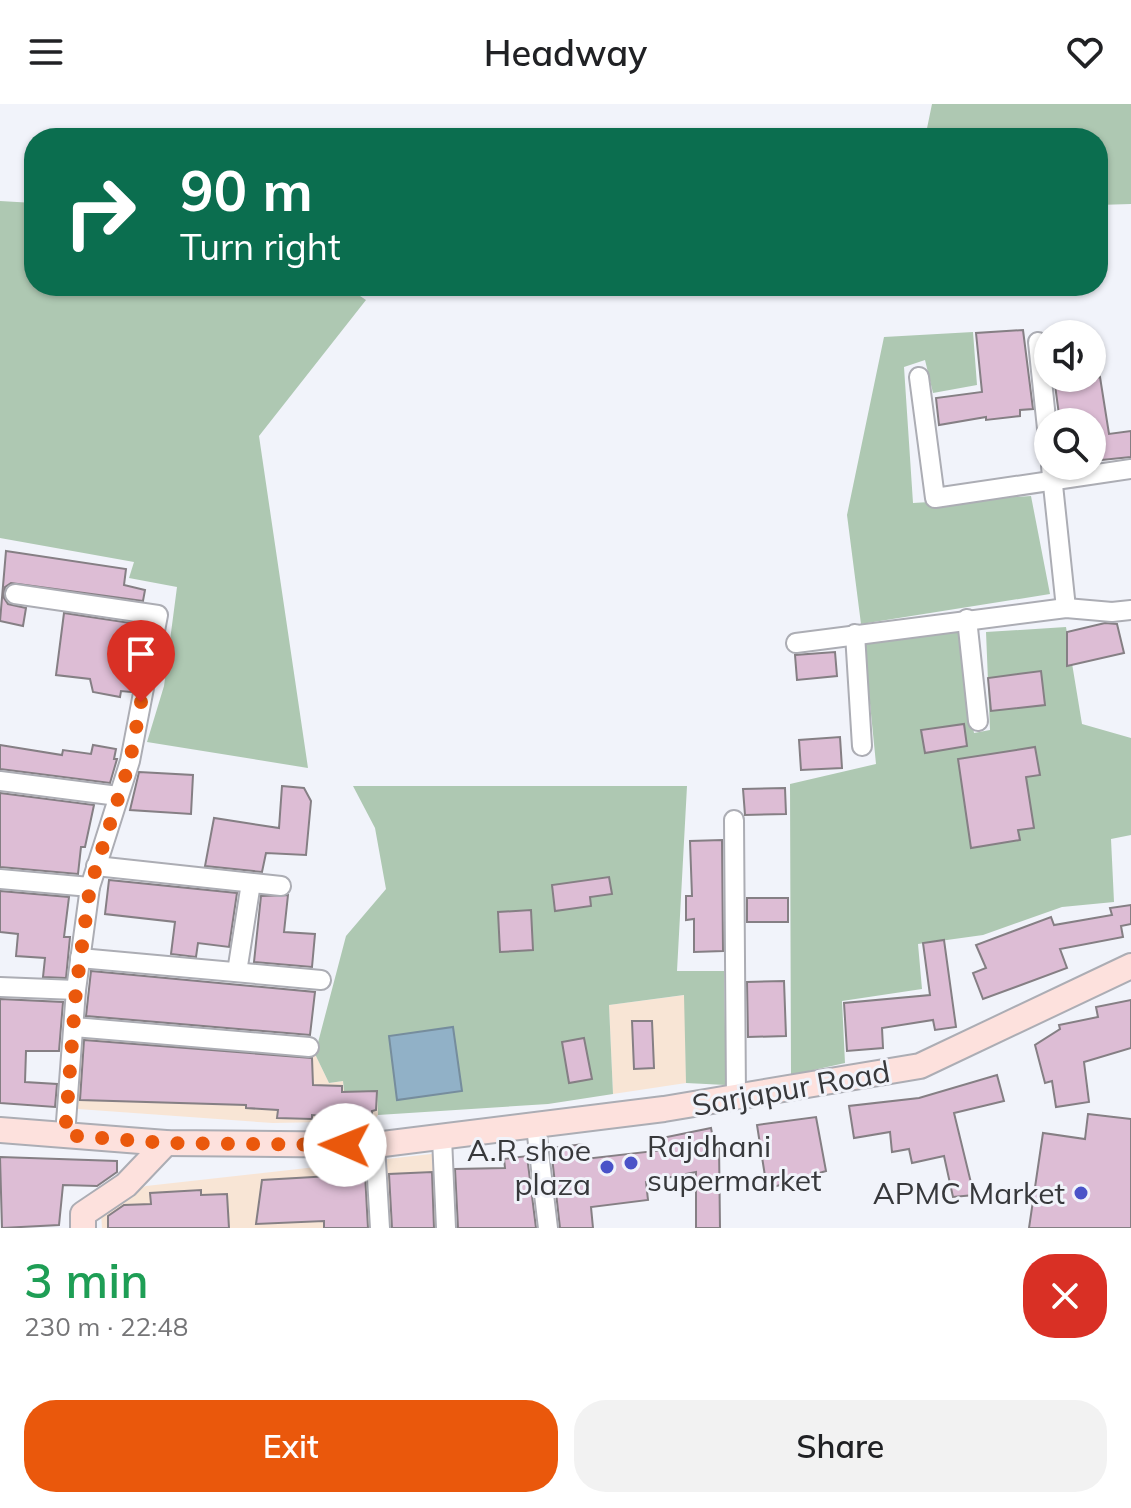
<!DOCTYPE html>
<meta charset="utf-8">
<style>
:root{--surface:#fff;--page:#f2f2f2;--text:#202124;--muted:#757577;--accent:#ea580c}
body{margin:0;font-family:Mulish,sans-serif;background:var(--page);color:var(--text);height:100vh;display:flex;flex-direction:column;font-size:30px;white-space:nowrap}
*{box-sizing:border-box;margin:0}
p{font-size:26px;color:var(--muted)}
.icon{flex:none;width:44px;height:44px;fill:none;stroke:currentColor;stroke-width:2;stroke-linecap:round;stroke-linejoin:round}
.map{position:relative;height:1124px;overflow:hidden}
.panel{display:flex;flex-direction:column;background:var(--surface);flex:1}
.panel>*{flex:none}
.guide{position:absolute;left:24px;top:24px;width:1084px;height:168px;border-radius:32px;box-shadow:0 2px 6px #0004;background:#0b6e4f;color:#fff;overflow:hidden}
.tools{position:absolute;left:1034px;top:216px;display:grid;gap:16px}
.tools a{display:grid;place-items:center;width:72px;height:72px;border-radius:50%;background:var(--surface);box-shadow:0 2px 6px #0004;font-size:40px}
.pin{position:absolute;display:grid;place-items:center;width:68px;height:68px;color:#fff;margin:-82px -34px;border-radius:50% 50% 50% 0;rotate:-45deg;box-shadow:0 0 8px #0007}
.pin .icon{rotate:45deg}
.me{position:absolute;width:88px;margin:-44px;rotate:271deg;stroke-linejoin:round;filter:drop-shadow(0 0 6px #0008)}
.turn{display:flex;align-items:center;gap:28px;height:168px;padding:0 24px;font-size:36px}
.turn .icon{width:104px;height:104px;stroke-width:2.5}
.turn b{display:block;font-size:56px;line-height:68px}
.round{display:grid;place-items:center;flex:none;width:84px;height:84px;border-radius:32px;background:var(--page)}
.summary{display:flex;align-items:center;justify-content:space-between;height:136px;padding:0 24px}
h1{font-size:48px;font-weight:600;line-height:60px;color:#1e9e55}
.primary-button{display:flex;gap:16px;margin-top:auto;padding:16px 24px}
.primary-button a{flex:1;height:92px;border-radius:32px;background:var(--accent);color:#fff;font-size:32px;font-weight:600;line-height:92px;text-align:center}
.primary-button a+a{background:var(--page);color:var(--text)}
header{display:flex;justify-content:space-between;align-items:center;height:104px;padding:0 24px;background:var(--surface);font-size:36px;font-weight:600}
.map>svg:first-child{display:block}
</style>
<header><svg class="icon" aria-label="menu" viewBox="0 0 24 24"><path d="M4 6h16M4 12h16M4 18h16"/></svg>Headway<svg class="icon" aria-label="heart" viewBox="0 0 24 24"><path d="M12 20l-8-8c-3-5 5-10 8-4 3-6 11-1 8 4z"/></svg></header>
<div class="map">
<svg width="1131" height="1124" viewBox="0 0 1131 1124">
<rect width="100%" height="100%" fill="#f1f3fa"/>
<g fill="#f8e5d5">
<polygon points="685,891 686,979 613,990 609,901"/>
<polygon points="78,929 315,950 329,979 343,977 344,987 377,987 378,1011 373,1017 273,1019 78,1005"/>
<polygon points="440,1049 441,1124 102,1124 101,1108 105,1100 146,1082"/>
</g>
<g fill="#aec8b2">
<polygon points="932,0 1131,0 1131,100 1098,101 1098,34 925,34"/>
<polygon points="0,97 34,99 34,182 345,182 366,196 259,332 308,664 147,638 164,582 177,483 129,474 134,458 0,434"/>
<polygon points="973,228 977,281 933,289 925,256 904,263 913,399 1031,392 1050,490 861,520 847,411 884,233"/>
<polygon points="1066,523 1082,620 1131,634 1131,731 1111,735 1114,798 1062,803 983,831 918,840 922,885 842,897 845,959 791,971 790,680 876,660 864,539 958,526 974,629 990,626 986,528"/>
<polygon points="353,682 687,682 677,867 724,867 726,981 686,979 684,891 609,901 613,990 548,1000 378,1011 377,987 344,987 343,977 329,979 315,950 346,832 386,785 375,724"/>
</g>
<polygon fill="#91b1c7" stroke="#768d9d" stroke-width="2" points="453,923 462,987 397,996 389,932"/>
<g fill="#ddbdd5" stroke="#857f84" stroke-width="2">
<polygon points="1023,226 1033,305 1020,306 1020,312 986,316 986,313 939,321 936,294 982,288 976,229"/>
<polygon points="1100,273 1109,330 1131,327 1131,353 1092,357 1092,318 1060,318 1055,281"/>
<polygon points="6,447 126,465 124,481 145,486 143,497 11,479 5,483 4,494 8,500 26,504 23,522 0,517"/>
<polygon points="64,509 137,520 129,556 137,558 131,588 121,587 120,593 93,588 90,575 56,571"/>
<polygon points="1105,519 1117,520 1124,549 1067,562 1067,528"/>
<polygon points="835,548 837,572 797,576 795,551"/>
<polygon points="1041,567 1045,601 991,607 988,574"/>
<polygon points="964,620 967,642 925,649 921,626"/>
<polygon points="840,633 842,664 801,666 799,636"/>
<polygon points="0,641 62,651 63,646 91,650 93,641 116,645 114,655 117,655 110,679 0,665"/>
<polygon points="1035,643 1040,671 1026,673 1034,724 1018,726 1020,736 971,744 958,655"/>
<polygon points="139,668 193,671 191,710 130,706"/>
<polygon points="282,682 304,684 311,697 306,751 266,749 262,768 205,762 214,714 279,724"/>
<polygon points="785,684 786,710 745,711 743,685"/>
<polygon points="0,689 94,701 85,743 81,743 78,770 0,763"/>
<polygon points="722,736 723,847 694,848 694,815 686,816 686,792 692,792 690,737"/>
<polygon points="609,773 612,790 590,793 591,802 555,807 552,781"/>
<polygon points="109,776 237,789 229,843 198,839 196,853 171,850 175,818 105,810"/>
<polygon points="0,787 69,793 64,833 70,833 66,874 43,873 45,854 16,852 18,830 0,828"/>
<polygon points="288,791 284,828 315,830 312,863 254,858 261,792"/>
<rect x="747" y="794" width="41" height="24"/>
<polygon points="1131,801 1131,820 1121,822 1123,833 1060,845 1067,864 983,895 973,869 986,864 976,841 1051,813 1054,821 1112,811 1110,804"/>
<polygon points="531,806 533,846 500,848 498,808"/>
<polygon points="944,836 956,923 935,926 933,916 882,924 883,944 847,947 844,899 930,891 923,839"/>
<polygon points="91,867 315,888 310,931 86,912"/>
<polygon points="784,877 786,932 748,933 747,878"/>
<polygon points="0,895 63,898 59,947 26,947 25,978 57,980 55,1003 0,999"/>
<polygon points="1131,896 1131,944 1084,958 1089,998 1056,1003 1052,977 1045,979 1035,941 1060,925 1059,921 1098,913 1096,903"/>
<polygon points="632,917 652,917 654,964 634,965"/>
<polygon points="584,934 592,975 569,979 562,938"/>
<polygon points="84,936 312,954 313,981 342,982 342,988 377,987 376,1006 372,1007 372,1015 312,1011 312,1015 277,1014 278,1006 246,1004 246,1001 80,996"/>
<polygon points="997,971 1004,997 954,1009 974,1091 953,1093 944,1052 912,1059 909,1045 892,1048 890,1028 854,1034 849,1002 919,994"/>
<polygon points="1088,1010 1131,1015 1131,1124 1029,1124 1043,1029 1085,1035"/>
<polygon points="816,1013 826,1067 767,1085 757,1021"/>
<polygon points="711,1024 714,1040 719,1040 720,1124 696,1124 696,1068 646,1078 648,1096 591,1103 593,1124 560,1124 551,1044 583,1040 585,1055 664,1046 662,1034"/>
<polygon points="527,1052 536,1124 458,1124 455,1065 505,1064 504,1055"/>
<polygon points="0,1053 117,1057 117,1068 97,1082 63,1081 59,1121 2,1124"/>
<polygon points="432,1068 434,1124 392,1124 389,1070"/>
<polygon points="365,1070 368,1124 324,1124 324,1117 256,1120 262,1076"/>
<polygon points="201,1086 201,1091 227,1090 229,1124 108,1124 108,1112 124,1101 151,1100 150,1089"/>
</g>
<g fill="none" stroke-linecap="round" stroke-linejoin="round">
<g stroke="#acadb4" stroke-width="22">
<g id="street">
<polyline points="1038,238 1048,334"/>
<polyline points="919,273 935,394 1131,365"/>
<polyline points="1051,362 1066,504"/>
<polyline points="15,490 158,511 130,657 90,783 76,886 65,1031"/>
<polyline points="967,515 978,617"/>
<polyline points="855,530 862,642"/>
<polyline points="796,539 1066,504 1112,508 1131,506"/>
<polyline points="0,677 118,692"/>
<polyline points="734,716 736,994"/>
<polyline points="96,762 281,782"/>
<polyline points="0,775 90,783"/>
<polyline points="80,854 321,876"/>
<polyline points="237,868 251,779"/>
<polyline points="0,883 76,886"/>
<polyline points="74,923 309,943"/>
<polyline points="536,1023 548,1124"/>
<polyline points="442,1034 446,1124"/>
<polyline points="375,1041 380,1124"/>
</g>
</g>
<g stroke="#acadb4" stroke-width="28">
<g id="secondary">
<polyline points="0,1026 166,1039 375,1041 664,1005 920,962 1131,862"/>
<polyline points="83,1124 83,1110 126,1081 166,1039"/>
</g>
</g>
<use href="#street" stroke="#fff" stroke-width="18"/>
<use href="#secondary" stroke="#fde1dd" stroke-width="24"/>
</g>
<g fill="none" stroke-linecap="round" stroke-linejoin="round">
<polyline stroke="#ea580c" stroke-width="14" stroke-dasharray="0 25.2" points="141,598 130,657 90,783 76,886 65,1031 166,1039 345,1041"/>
</g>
<g fill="#4a53c8" stroke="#f1f3fa" stroke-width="3">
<circle cx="631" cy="1059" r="8"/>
<circle cx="607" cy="1063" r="8"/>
<circle cx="1081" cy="1089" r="8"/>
</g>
<g text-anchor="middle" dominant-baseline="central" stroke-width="6" stroke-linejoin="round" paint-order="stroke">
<g font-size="30" fill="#37383b" stroke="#f1f3fa">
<text transform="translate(791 984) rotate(-10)">Sarjapur Road</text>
</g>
<g font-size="30" fill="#37383b" stroke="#f1f3fa" text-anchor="end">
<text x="647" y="1042" text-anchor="start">Rajdhani<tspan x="647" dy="34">supermarket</tspan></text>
<text x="591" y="1046">A.R shoe<tspan x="591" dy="34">plaza</tspan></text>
<text x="1065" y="1089">APMC Market</text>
</g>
</g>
</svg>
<div class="tools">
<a><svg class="icon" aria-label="sound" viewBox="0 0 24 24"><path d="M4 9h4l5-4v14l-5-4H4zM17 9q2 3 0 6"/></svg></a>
<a><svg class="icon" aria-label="search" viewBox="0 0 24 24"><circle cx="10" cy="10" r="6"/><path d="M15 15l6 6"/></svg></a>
</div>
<div class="pin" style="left:141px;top:598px;background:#d93025"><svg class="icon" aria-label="arrive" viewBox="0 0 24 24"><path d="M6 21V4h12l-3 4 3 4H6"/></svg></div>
<svg class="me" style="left:345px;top:1041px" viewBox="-20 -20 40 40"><circle r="19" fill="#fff"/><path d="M0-13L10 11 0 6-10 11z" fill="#ea580c"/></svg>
<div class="guide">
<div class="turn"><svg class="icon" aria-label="right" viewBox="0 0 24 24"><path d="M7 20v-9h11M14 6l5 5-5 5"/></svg><div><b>90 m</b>Turn right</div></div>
</div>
</div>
<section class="panel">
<div class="summary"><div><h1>3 min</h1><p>230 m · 22:48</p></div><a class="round" style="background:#d93025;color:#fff"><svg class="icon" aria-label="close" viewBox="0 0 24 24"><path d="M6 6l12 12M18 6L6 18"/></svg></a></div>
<div class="primary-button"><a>Exit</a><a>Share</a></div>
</section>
